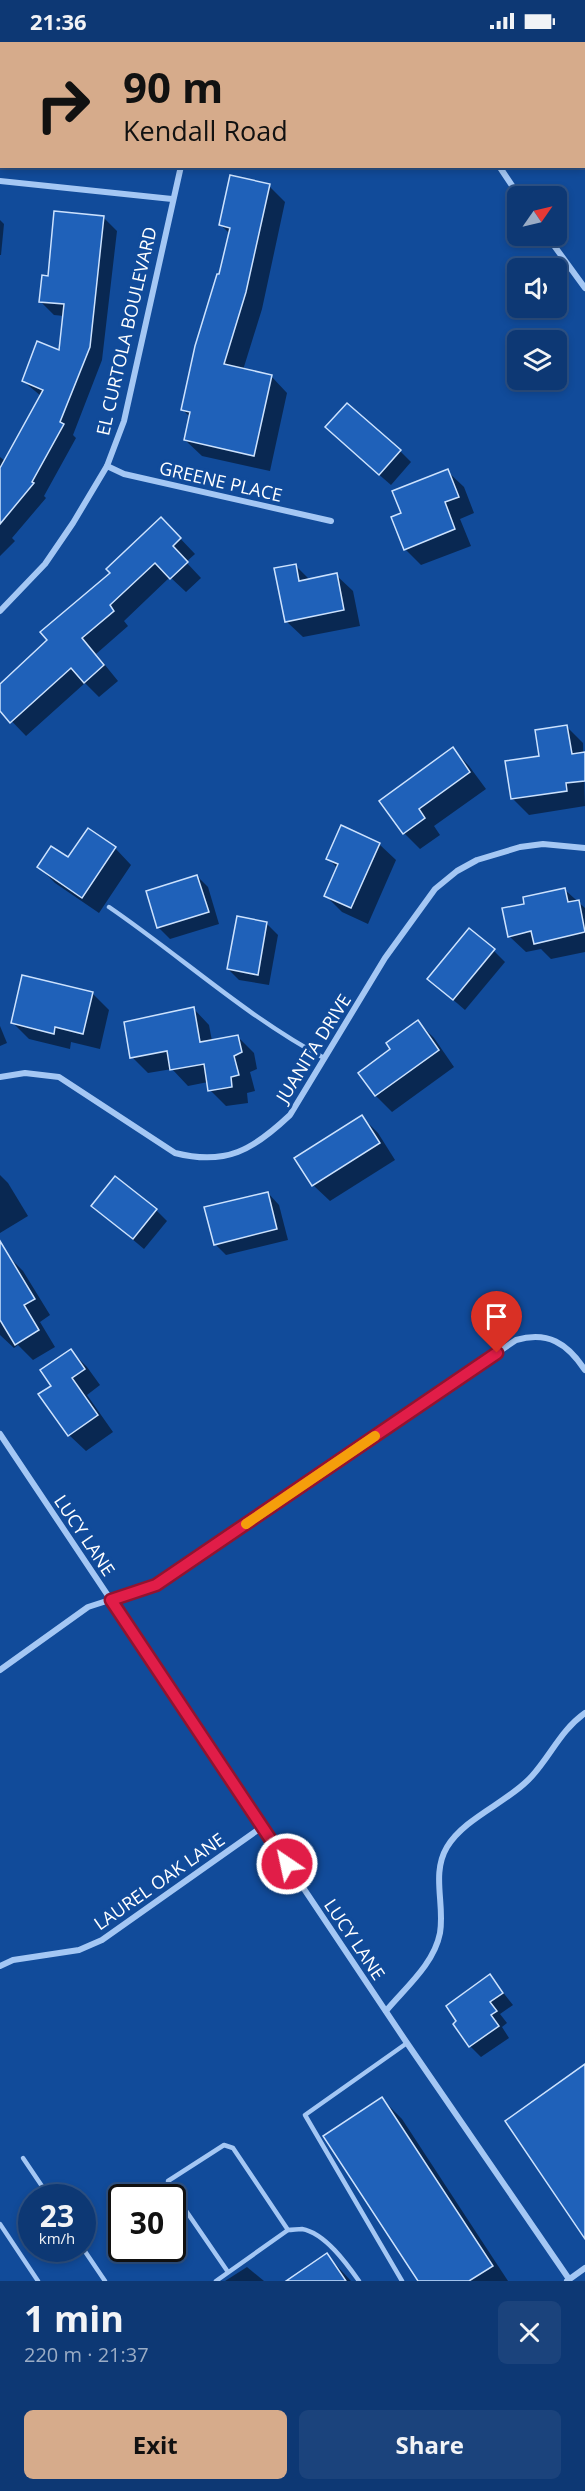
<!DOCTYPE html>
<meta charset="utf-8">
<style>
:root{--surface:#0d3874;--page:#1b437c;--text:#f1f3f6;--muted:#9aacc5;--line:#2d5286;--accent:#d6ab8b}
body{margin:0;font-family:"Open Sans",sans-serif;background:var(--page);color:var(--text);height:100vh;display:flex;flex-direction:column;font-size:22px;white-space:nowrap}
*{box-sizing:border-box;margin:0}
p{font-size:20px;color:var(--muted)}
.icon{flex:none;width:33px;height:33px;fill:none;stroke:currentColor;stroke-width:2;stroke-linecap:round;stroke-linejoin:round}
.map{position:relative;height:2239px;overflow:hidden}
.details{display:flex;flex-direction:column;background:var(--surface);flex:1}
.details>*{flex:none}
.guide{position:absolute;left:0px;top:0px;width:585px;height:126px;box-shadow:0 3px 9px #0003,0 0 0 2px var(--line);background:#d6ab8b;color:#111;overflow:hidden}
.needle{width:39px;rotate:56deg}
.buttons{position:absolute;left:507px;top:144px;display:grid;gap:12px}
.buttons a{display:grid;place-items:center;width:60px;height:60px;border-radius:9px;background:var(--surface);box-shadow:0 3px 9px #0003,0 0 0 2px var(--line);font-size:30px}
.speed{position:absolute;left:18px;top:2142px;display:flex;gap:12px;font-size:30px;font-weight:700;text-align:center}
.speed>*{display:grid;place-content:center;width:78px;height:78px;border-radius:50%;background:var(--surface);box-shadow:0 3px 9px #0003,0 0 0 2px var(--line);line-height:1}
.speed small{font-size:15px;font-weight:400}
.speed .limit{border:3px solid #111;border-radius:9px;background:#fff;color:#111}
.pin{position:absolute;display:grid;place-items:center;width:51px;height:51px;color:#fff;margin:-62px -26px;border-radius:50% 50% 50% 0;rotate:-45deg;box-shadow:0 0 6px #0007}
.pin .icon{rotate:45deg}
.me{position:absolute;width:66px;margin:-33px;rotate:326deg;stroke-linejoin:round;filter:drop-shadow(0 0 4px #0008)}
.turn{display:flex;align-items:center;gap:21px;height:126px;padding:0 24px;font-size:27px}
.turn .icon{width:78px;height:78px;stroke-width:2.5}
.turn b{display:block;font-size:42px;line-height:51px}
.round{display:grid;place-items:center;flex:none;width:63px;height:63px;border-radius:9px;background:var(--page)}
.head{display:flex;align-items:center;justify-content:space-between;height:102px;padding:0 24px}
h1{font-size:36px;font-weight:700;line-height:45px}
.action{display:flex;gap:12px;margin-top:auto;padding:12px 24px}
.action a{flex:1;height:69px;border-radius:9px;background:var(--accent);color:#111;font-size:24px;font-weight:700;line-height:69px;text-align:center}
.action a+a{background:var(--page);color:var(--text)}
.status{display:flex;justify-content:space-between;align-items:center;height:42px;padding:0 30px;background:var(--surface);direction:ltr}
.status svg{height:16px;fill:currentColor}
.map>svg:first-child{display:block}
</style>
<div class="status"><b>21:36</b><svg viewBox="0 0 49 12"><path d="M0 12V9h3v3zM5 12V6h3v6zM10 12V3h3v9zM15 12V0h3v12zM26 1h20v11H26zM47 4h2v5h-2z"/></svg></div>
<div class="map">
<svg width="585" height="2239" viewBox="0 0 585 2239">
<rect width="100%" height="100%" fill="#114b9a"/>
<g fill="#0007">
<polygon points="125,0 180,0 125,2"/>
<polygon points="0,25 2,26 2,95 0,93"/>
<polygon points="269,144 285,160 262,267 243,328 271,334 287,351 270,429 202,414 185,398 190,375 182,367 220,234 230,192 221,183"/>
<polygon points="104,176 117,189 102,318 73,393 76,396 44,454 46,456 12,496 15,499 0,514 0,415 5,419 41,354 23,339 61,310 64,274 54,273 40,259 49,235"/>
<polygon points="0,178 4,182 1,213 0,213"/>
<polygon points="338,397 400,409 411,420 391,443"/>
<polygon points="447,429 464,445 474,471 460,477 471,504 421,523 405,507 403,472"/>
<polygon points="176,492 195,512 186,520 201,536 186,550 170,535 124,579 128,584 96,612 118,639 99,655 85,641 26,694 0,667 0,643 49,598 112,531"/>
<polygon points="295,523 310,538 336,533 353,549 360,584 303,595 286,579"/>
<polygon points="567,685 583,701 585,764 529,773 513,757 541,715"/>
<polygon points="453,707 469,724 486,747 434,784 440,793 420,807 404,791"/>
<polygon points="88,788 115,806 131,823 99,871 55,841 39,825 68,817"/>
<polygon points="379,802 396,818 368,882 342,870 326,854 338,827 328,816"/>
<polygon points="197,834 208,845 219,882 170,897 159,886 148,849"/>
<polygon points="564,847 585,866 585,910 551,917 541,907 526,910 509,894 526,863"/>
<polygon points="266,881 278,893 269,943 239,938 228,927"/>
<polygon points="494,909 505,920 465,968 429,937"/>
<polygon points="24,935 93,952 109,968 100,1007 71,1000 70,1007 29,997 12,980"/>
<polygon points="193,966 209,983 212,999 238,995 254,1011 257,1027 250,1030 255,1049 247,1051 248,1061 226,1064 210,1048 208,1040 188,1044 172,1027 148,1031 132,1015"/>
<polygon points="418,980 434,996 454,1025 392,1070 376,1054 360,1031 392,1008"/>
<polygon points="0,984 7,1001 0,1004"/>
<polygon points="362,1075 378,1091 395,1118 330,1159 313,1143"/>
<polygon points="0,1133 8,1141 28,1174 0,1191"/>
<polygon points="268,1151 279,1163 288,1198 226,1213 215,1202"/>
<polygon points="93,1164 156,1168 167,1179 144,1207"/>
<polygon points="7,1213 23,1229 50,1273 40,1280 55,1305 33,1318 18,1303 14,1306 0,1293 0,1217"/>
<polygon points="71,1309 87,1325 100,1343 87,1353 113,1390 86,1409 69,1393 41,1353 53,1344"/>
<polygon points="490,1934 513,1963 500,1972 507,1981 502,1985 509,1996 481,2015 470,2004 455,1982"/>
<polygon points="382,2057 402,2077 508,2239 420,2239"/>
<polygon points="327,2213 351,2239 288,2239"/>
<polygon points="247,2225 264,2239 225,2239"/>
</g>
<g fill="#1f61b9" stroke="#cce2fe" stroke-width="1.5">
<polygon points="230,133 270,142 246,250 224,322 272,333 254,414 184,398 190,370 181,368 195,304 217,232 219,232 230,186 219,183"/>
<polygon points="54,169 104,174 90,305 60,380 64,382 32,440 34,441 0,482 0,426 43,348 22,339 37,299 59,308 64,262 39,260 42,233 48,234"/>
<polygon points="347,361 401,408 379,433 325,385"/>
<polygon points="448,427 459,455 445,460 455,487 404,508 391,475 401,471 392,449"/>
<polygon points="161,475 181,496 173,504 188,520 170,537 155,521 110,563 114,569 82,596 104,623 84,641 71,626 10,681 0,669 0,642 47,598 40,590 110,531 106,527"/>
<polygon points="296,522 299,539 337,531 344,568 285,580 274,526"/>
<polygon points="567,683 572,712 585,710 585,739 566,741 567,749 511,757 505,719 539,714 535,688"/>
<polygon points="453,705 470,730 419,767 425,776 403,792 379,759"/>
<polygon points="341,783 380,801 351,866 324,854 338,822 326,817"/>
<polygon points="88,786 116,805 82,856 37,825 51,804 68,815"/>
<polygon points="197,833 209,870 157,886 146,849"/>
<polygon points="565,846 568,860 579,858 585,890 534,902 531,889 508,895 502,866 524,862 523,855"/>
<polygon points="237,874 267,880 258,933 227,927"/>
<polygon points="469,886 495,907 453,958 427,937"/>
<polygon points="22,933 93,950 83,992 55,985 54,992 11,981"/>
<polygon points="194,965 200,1000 238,993 242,1010 234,1014 239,1033 231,1035 232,1045 208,1049 204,1022 170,1028 167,1009 130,1016 124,980"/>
<polygon points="418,978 439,1008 375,1054 358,1031 390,1007 386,1001"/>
<polygon points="362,1073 380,1101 312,1144 294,1116"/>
<polygon points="115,1134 157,1167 133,1197 91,1164"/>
<polygon points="268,1150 277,1187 214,1203 204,1165"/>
<polygon points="0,1199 35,1257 24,1263 39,1288 15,1303 0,1278"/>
<polygon points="71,1307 85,1327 72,1336 98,1373 68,1394 38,1352 51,1344 40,1328"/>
<polygon points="490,1932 503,1951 490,1960 497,1969 491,1973 499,1984 469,2005 453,1982 456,1979 446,1964"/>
<polygon points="585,2022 585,2197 505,2079"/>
<polygon points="382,2055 493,2224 469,2239 418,2239 323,2094"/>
<polygon points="327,2211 346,2239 286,2239"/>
</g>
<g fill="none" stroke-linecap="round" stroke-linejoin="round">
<g stroke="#a4c7f4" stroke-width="4.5">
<path d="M109,865c73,50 138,110 215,151"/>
<polyline points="23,2116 50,2156"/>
<polyline points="0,2182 38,2239"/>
<path d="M288,2188c4,0 10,-1 14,-1 23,4 45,35 57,52"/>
<polyline points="82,2205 105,2239"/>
<polyline points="216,2239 288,2188 233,2106 224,2103 168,2139 169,2144 228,2230"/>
<polyline points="402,2239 305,2073 407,2001"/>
</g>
<g stroke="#a4c7f4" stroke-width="6">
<polyline points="432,0 433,2"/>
<polyline points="216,2 217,0"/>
<polyline points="499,124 519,154"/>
<polyline points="0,139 172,157"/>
<polyline points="547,194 585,246"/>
<polyline points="107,424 124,432 331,479"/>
<polyline points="0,569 45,522 73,481 107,424 124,379 181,124"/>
<path d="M0,1035l25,-4 34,4 116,76c51,13 78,-3 115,-38l95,-157 50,-69 22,-18 20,-11 43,-13 23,-3 42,4"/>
<polyline points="0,1392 407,2001 569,2237"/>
<path d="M0,1628l88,-63 68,-22 360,-245c32,-9 51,3 69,30"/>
<polyline points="0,1924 13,1918 79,1908 102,1898 262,1785"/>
<path d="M386,1969c20,-24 48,-47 54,-78 5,-29 -9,-59 7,-86 18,-30 62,-45 85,-71 19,-21 29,-46 53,-63"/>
<polyline points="567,2239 585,2226"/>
</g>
</g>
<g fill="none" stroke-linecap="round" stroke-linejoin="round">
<g stroke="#92132f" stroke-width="15">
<polyline id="route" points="287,1822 111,1558 156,1543 497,1311"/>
</g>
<use href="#route" stroke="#e11d48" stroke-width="10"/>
<polyline stroke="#f59e0b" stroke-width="10" points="246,1482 375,1394"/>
</g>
<g text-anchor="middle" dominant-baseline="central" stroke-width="6" stroke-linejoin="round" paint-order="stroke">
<g font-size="18" fill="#fff" stroke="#114b9a">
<text transform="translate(126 289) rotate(-77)">EL CURTOLA BOULEVARD</text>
<text transform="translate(221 439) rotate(13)">GREENE PLACE</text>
<text transform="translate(313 1006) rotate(-58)">JUANITA DRIVE</text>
<text transform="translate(85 1493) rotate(56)">LUCY LANE</text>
<text transform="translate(159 1839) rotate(-35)">LAUREL OAK LANE</text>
<text transform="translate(355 1897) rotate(56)">LUCY LANE</text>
</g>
</g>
</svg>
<div class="buttons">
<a><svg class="needle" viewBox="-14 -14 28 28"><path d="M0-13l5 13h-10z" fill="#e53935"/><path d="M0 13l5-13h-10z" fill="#9aacc5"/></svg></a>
<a><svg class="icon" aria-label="sound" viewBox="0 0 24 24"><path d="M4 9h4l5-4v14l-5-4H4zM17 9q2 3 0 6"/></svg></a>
<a><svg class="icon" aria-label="layers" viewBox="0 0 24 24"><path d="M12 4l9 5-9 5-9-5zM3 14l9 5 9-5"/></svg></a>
</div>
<div class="speed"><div>23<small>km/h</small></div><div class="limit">30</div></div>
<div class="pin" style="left:497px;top:1311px;background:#d93025"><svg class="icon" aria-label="arrive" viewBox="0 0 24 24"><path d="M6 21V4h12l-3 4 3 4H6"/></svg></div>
<svg class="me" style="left:287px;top:1822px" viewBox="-20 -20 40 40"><circle r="17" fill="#e11d48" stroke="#fff" stroke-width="3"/><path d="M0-11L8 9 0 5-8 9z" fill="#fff"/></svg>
<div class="guide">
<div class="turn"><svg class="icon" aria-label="right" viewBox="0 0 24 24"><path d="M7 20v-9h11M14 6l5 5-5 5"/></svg><div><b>90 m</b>Kendall Road</div></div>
</div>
</div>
<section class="details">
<div class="head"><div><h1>1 min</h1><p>220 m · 21:37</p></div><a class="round"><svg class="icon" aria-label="close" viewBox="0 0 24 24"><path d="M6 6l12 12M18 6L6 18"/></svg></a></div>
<div class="action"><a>Exit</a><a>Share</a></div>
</section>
